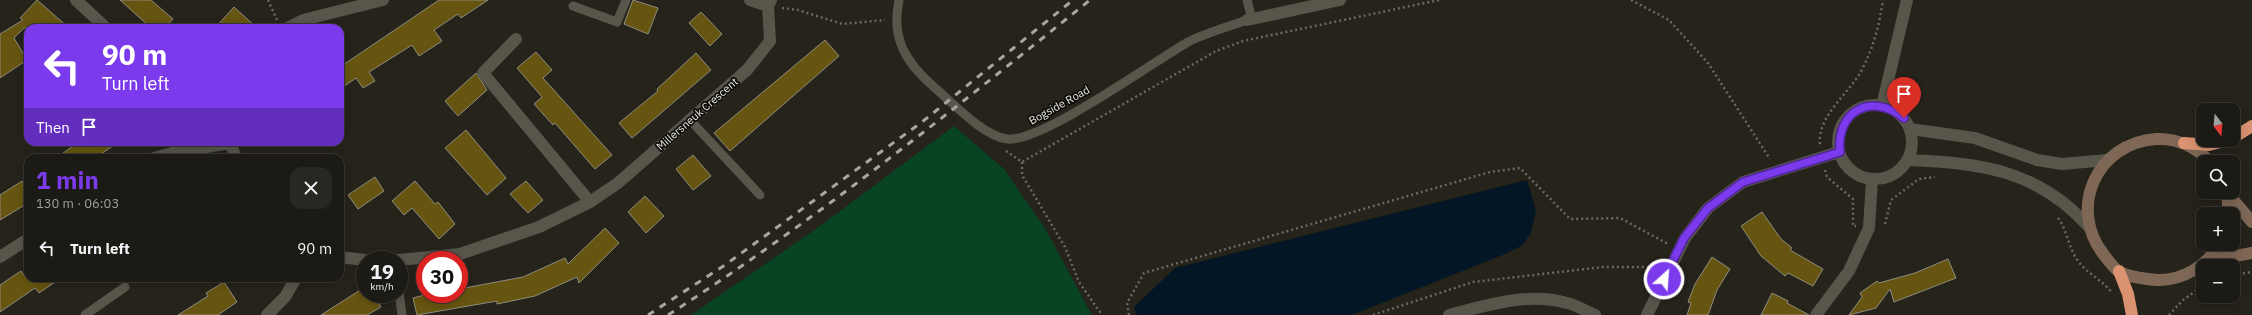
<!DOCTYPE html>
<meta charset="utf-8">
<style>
:root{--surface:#1c1a14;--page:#292722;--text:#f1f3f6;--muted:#a0a1a0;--line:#3a3834;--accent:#7c3aed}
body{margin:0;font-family:"IBM Plex Sans",sans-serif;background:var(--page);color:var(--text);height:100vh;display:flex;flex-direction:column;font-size:15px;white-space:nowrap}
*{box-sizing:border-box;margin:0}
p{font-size:13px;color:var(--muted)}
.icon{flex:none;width:22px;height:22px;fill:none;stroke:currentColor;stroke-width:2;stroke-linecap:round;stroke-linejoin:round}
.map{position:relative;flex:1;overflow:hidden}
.panel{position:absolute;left:24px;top:154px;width:320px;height:128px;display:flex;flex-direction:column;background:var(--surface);border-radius:12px;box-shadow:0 2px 10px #0003,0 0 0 1px var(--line)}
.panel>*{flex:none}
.guide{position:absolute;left:24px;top:24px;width:320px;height:122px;border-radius:12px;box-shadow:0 2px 10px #0003,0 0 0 1px var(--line);background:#7c3aed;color:#fff;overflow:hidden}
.needle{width:26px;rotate:164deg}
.tools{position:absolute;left:2196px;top:103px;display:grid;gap:8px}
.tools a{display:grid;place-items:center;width:44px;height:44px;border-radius:8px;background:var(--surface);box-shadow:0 2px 10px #0003,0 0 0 1px var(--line);font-size:20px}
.speed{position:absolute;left:356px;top:251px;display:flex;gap:8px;font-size:20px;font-weight:700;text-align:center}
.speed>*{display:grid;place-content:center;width:52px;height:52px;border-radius:50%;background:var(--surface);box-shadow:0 2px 10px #0003,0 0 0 1px var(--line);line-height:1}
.speed small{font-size:10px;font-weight:400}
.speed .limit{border:6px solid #d22;background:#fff;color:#111}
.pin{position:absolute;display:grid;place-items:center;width:34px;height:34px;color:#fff;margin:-41px -17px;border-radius:50% 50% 50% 0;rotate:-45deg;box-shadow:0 0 4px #0007}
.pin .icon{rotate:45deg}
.me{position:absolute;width:44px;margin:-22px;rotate:26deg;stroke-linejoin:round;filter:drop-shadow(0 0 3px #0008)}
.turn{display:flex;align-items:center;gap:14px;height:84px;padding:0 12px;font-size:18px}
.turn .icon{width:52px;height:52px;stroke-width:2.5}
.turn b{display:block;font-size:28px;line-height:34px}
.then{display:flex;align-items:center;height:38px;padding:0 12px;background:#0003;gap:8px;font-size:15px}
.round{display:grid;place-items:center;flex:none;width:42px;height:42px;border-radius:12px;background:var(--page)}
.overview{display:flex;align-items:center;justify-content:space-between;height:68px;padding:0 12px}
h1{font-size:24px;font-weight:700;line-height:30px;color:var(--accent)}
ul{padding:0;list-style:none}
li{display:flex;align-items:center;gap:12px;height:52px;padding:0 12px}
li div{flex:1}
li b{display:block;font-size:15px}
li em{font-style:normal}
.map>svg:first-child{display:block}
</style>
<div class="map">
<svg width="2252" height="315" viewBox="0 0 2252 315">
<rect width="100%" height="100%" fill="#25231a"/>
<polygon fill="#084323" points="954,126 1004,169 1046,230 1092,315 691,315 816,229"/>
<polygon fill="#021626" points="1527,180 1536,211 1531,232 1523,245 1505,254 1352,315 1137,315 1134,307 1175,268"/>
<g fill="#665510" stroke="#8e8b80">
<polygon points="37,0 69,28 24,28 14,38 27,60 0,78 0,34 23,20 20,18"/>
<polygon points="120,0 151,0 173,19 165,28 151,28"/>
<polygon points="439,0 488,0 461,18 458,14 434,30 442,41 419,56 412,45 369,72 375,81 363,88 356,78 340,89 340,67"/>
<polygon points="633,0 658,8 648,34 624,24"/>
<polygon points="234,7 257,28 215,28"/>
<polygon points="701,12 722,34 710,46 689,23"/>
<polygon points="825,40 839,56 730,151 714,133"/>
<polygon points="536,52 552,70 543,78 612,155 595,169 555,123 553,125 534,104 542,97 517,68"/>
<polygon points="696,53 711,70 632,138 619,123 658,91 657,89"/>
<polygon points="476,73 487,90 458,116 445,101"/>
<polygon points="466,130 506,178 487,195 445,148"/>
<polygon points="79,142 119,142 95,158 56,158"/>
<polygon points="693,155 711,176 693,190 676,169"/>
<polygon points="375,177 384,191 358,209 348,195"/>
<polygon points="22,181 28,189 28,203 0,220 0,195"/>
<polygon points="415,181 435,204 438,202 455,224 439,239 412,208 404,215 392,201"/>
<polygon points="526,181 543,200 528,213 510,194"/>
<polygon points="645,196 664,216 646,233 628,212"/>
<polygon points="1762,212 1781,239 1792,248 1790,250 1823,269 1813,286 1788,273 1785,276 1761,256 1741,226"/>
<polygon points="605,228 619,243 579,283 577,277 535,296 497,304 497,301 417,315 413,298 428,294 459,294 459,289 523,277 565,258 568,264"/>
<polygon points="1712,257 1730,269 1717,290 1708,315 1687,315 1691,303 1688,302 1695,284"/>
<polygon points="1948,259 1956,278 1894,302 1890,289 1876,308 1849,315 1862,297 1860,293 1877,281 1879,283 1915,273"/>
<polygon points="21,271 26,278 61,278 39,293 35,288 0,312 0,285"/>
<polygon points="224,282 237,302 218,315 178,315 208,296 206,293"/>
<polygon points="365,287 365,294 373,294 381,307 367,315 321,315"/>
<polygon points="1772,293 1788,301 1787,303 1809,315 1761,315"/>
</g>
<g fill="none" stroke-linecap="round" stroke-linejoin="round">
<g stroke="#6b6961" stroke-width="2.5" stroke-dasharray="2 3" stroke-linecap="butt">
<polyline points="268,0 277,20"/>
<polyline points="1631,0 1669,20 1708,63 1770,159"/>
<polyline points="782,8 798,10 842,24 885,20"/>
<path d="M1820,144c-3,-27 28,-50 40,-71 13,-23 19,-47 23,-73"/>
<polyline points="1006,151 1022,162 1216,51 1243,41 1439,0"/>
<polyline points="1022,162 1022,175 1065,247 1079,282 1102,315"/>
<polyline points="1825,170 1827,177 1853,199 1853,226 1856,226"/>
<path d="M2058,218c9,12 10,27 18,40 9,15 26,21 36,35"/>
<polyline points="1885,224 1891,200 1919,179 1935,177"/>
<polyline points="2233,275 2252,272"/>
<polyline points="1129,315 1127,303 1144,273 1490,172 1520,168 1570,219 1620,218 1668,244"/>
<polyline points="1373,315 1473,282 1603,267 1656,267"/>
<polyline points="2169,315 2183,300 2203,286"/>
</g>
<g stroke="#58554b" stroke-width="9">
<path d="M899,0c-8,38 6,62 35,87 19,16 49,49 73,52 34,4 146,-77 181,-97 17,-9 40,-15 59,-22"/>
<polyline points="1247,0 1252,19"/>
<polyline points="573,6 617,22 626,0"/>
<polyline points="690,120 760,195"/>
<polyline points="399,292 402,315"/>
<polyline points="85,315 125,287"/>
</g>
<g stroke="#58554b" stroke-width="12">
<polyline points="76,0 106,28"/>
<polyline points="750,0 768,6"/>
<polyline points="1247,20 1340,0"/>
<polyline points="287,28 303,20 383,0"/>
<polyline points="516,39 483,73 590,202"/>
<circle cx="1875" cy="142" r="37"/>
<polyline points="1882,106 1907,0"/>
<polyline points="1910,129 1975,138 2037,160 2062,164 2107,160"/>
<polyline points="230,142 236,158"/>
<polyline points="154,158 176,152 230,143"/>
<path d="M1908,160c73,3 131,10 182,68"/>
<polyline points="0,257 28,239"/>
<polyline points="340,257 365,260"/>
<polyline points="399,260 460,254 539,227 590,202 618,183 747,70 770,41 768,6 771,0"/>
<polyline points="267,315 285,297 296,278"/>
<path d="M1449,315c39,-10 78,-23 118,-12 9,2 19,8 28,12"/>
<polyline points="1647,315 1685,238 1708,208 1743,182 1839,152"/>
<polyline points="1816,315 1849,271 1869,228 1872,179"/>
</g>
<g stroke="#7f6756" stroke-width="12">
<path d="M2210,162c-14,-15 -33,-24 -54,-23 -59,4 -89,69 -52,116 4,5 9,12 14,16 10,6 27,8 39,9 24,1 51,-14 62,-36"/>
<polyline points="2227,193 2229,214"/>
<polyline points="2228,194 2252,222"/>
<polyline points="2205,264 2219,259 2252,253"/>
</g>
<g stroke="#da9271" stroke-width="12">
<polyline points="2233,138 2252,126"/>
<polyline points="2184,143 2209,145 2228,140"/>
<polyline points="2119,271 2128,294 2132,315"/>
</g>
<g stroke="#a8a69f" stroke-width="3" stroke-dasharray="7 7" stroke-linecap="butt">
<polyline points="648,315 725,265 922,122 1073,0"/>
<path d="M668,315c148,-95 285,-205 422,-315"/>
</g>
</g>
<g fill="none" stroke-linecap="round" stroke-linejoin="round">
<g stroke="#51269a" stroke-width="10">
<path id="route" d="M1664,279l20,-41 24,-30 35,-26 97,-30c-4,-41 31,-60 64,-34"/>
</g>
<use href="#route" stroke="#7c3aed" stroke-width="7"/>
</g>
<g text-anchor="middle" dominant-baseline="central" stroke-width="3.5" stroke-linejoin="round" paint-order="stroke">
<g font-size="11" fill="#eceae4" stroke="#0d0c08">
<text transform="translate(1059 105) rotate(-29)">Bogside Road</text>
<text transform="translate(697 114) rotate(-41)">Millersneuk Crescent</text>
</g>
</g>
</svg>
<div class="tools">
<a><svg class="needle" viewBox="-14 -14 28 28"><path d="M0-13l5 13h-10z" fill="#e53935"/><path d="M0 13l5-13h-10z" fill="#a0a1a0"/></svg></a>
<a><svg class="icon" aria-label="search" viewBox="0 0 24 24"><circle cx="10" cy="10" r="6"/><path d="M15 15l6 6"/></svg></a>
<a>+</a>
<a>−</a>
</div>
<div class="speed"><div>19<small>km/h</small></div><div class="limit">30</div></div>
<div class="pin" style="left:1904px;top:118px;background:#d93025"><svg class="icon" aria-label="arrive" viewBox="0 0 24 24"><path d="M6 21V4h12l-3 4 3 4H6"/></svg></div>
<svg class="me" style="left:1664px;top:279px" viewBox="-20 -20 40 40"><circle r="17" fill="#7c3aed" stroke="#fff" stroke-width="3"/><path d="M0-11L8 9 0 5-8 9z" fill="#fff"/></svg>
<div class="guide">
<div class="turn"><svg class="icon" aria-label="left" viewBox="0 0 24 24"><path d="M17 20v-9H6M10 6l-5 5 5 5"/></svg><div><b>90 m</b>Turn left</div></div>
<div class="then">Then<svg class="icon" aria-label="arrive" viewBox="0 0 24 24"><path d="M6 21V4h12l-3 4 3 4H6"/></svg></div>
</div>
<section class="panel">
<div class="overview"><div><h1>1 min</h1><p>130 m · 06:03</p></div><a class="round"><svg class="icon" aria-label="close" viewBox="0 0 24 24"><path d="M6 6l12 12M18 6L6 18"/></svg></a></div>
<ul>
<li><svg class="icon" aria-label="left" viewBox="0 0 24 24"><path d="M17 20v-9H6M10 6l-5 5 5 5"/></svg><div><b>Turn left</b></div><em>90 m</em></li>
</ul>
</section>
</div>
